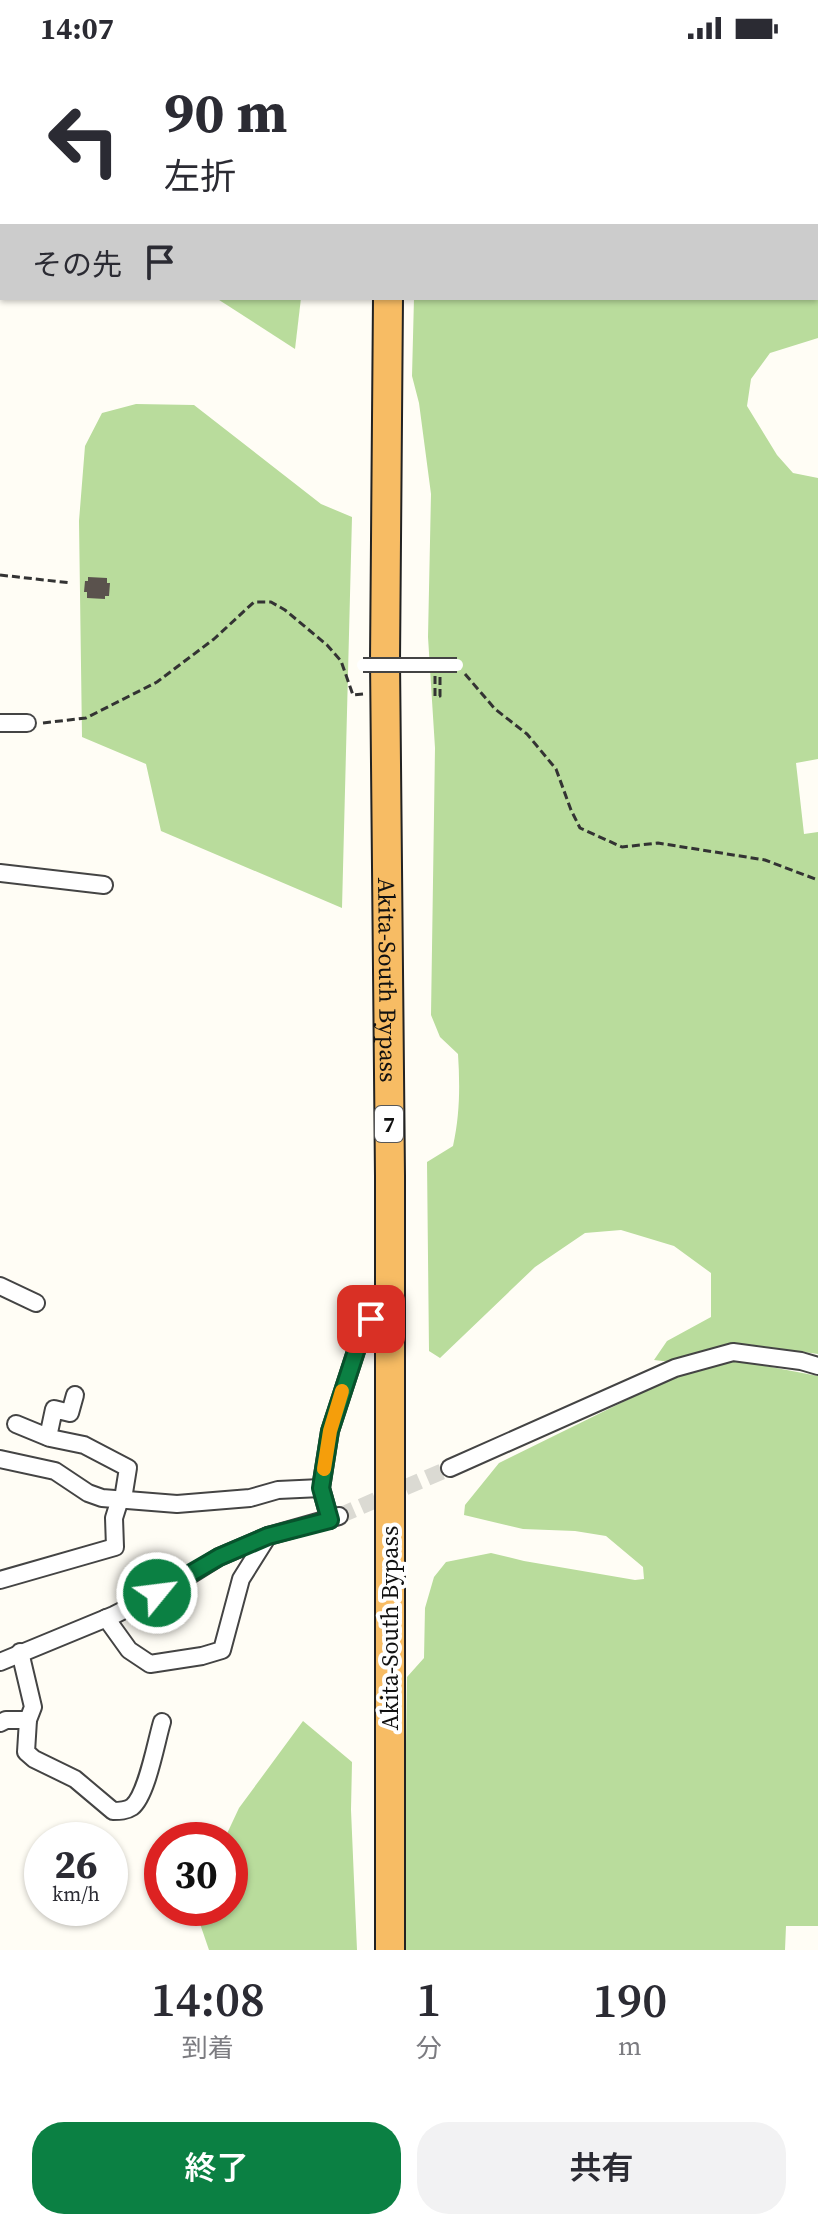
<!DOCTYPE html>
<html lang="ja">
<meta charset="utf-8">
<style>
:root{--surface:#fff;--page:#f2f2f3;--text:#2b2b33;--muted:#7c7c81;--accent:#0b8043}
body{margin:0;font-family:"Source Serif 4","Noto Sans JP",serif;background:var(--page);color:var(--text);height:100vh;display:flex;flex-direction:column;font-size:30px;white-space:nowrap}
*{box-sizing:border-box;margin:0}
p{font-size:26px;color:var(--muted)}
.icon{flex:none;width:44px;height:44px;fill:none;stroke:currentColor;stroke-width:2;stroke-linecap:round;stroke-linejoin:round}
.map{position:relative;height:1894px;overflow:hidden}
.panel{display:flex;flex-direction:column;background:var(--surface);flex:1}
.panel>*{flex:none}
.top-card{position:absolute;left:0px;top:0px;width:818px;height:244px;box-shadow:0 2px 6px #0004;background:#fff;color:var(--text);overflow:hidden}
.speed{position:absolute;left:24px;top:1766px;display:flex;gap:16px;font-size:40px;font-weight:700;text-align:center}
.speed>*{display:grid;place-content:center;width:104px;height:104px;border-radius:50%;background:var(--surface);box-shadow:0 2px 6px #0004;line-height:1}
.speed small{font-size:20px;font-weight:400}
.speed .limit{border:12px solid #d22;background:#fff;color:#111}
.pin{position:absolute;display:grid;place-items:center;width:68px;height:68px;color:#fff;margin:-34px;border-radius:16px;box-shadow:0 4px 12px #0006}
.me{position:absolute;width:88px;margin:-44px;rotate:61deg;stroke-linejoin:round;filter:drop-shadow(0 0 6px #0008)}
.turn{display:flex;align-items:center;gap:28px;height:168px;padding:0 32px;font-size:36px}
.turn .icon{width:104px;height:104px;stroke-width:2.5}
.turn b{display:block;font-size:56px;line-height:68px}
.then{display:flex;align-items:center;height:76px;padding:0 32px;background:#0003;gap:16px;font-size:30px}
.eta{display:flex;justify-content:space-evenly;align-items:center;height:136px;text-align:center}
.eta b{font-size:48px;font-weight:600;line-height:56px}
.primary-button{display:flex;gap:16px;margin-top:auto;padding:16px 32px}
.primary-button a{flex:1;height:92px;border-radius:32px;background:var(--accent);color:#fff;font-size:32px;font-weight:600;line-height:92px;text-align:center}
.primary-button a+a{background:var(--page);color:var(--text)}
.status{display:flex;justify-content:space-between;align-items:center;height:56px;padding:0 40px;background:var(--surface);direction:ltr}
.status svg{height:22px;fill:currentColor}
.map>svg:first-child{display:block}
</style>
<div class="status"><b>14:07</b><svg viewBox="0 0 49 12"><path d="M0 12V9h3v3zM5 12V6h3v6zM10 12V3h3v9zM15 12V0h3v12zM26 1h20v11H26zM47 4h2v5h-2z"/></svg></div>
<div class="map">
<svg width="818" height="1894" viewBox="0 0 818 1894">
<rect width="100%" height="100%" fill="#fffdf5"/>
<g fill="#b9dc9c">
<polygon points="46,0 333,0 44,2"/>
<path d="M431,0h387v282l-48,15 -19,26 -4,27 30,49 16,18 25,5v281l-22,4 8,71 14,-2v522l-72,-10 -75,18 -17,-2 13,-19 44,-24v-44l-37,-27 -53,-16 -36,3 -50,34 -95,91 -11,-7 -2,-189 26,-16c7,-31 7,-61 5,-92l-18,-17 -9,-22 4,-267 -7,-111 3,-143 -12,-91 -7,-27 2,-78h402v-240z"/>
<polygon points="216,242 301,242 295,293"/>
<polygon points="136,348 194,349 321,448 352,461 342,852 161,775 146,708 82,681 79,465 85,390 102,357"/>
<polygon points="740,1305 818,1320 818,1870 786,1870 785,1894 403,1894 407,1621 424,1602 425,1552 434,1521 446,1506 491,1497 524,1505 635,1524 644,1523 643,1511 606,1480 575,1475 523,1473 464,1459 465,1449 499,1407 694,1311"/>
<polygon points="303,1665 352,1706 351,1754 357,1894 209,1894 197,1859 199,1852 230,1852 230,1784 224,1784 239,1752"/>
</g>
<polygon fill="#5a524d" points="88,521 107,522 107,527 110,527 109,540 105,540 105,543 87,542 87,536 84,536 85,525 88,525"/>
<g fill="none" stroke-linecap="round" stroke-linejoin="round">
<polyline stroke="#dbdad3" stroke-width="16" stroke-dasharray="16 8" stroke-linecap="butt" points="339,1460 450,1412"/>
<g stroke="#444" stroke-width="20">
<g id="minor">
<polyline points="0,196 2,197"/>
<polyline points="0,667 27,667"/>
<polyline points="0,817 104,829"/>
<polyline points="0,1230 36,1247"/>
<polyline points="16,1368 50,1382 84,1389 128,1412 123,1443"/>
<polyline points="48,1381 54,1353 70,1357 75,1339"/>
<polyline points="0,1403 55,1415 88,1437 102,1442 177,1448 250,1442 278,1434 321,1432"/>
<polyline points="450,1412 675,1312 733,1296 801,1305 818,1310"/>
<polyline points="330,1464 321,1432 330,1375 360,1283 371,1263"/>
<polyline points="0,1524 115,1491 114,1462 120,1443"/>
<polyline points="106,1562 129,1594 150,1608 202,1600 222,1594 241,1523 268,1480"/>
<path d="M20,1596l13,55 -5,13 -2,32 8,7 41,20 38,32c7,0 13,0 19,-4 15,-12 24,-65 30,-85"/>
<polyline points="0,1606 114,1559 179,1526 219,1501 268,1480 339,1460"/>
<polyline points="0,1667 6,1664 28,1664"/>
</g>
</g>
<g stroke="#222" stroke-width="32">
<g id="trunk">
<polyline points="390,2 390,0"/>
<path id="s1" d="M388,242l-3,363 5,515v774"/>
</g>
</g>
<g stroke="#333" stroke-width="3" stroke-dasharray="8 4" stroke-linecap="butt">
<polyline points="0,519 71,527"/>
<polyline points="465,618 495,653 527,678 556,713 571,754 580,772 622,791 658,787 765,804 818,824"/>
<polyline points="435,620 435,640 440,640 440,621"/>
<polyline points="43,667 86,662 157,626 214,583 254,546 271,546 285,554 327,589 341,605 353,639 363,638"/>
</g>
<use href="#minor" stroke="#fff" stroke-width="16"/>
<use href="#trunk" stroke="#f7bc64" stroke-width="28"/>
<g stroke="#444" stroke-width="16" stroke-linecap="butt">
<polyline id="pedestrian-bridge" points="363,609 457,609"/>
</g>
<use href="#pedestrian-bridge" stroke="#fff" stroke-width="12"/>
</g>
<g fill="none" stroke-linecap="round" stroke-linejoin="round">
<g stroke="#07532c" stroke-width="20">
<polyline id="route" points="157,1537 219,1501 268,1480 330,1464 321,1432 330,1375 360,1283 371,1263"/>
</g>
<use href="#route" stroke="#0b8043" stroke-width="14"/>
<polyline stroke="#f59e0b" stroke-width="14" points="324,1413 330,1375 342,1335"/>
</g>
<g text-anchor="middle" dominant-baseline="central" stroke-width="8" stroke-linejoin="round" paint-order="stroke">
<rect fill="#fff" stroke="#585858" stroke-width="2" x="375" y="1050" width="28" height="36" rx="6"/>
<g font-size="22" font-weight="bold" fill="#111">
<text x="389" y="1068">7</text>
</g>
<g font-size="24" fill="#111" stroke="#fff">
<text stroke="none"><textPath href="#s1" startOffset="682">Akita-South Bypass</textPath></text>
<text transform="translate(389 1572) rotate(-90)">Akita-South Bypass</text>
</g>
</g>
</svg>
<div class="speed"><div>26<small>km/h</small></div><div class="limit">30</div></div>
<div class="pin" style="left:371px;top:1263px;background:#d93025"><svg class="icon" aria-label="arrive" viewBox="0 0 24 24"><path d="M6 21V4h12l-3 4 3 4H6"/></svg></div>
<svg class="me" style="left:157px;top:1537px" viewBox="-20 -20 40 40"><circle r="17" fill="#0b8043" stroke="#fff" stroke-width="3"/><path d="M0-11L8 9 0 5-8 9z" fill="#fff"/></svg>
<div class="top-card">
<div class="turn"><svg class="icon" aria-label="left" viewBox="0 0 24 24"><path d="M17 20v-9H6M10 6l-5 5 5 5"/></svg><div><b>90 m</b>左折</div></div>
<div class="then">その先<svg class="icon" aria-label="arrive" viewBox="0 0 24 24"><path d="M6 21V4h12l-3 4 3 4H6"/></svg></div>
</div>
</div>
<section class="panel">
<div class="eta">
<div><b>14:08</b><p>到着</p></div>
<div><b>1</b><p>分</p></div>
<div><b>190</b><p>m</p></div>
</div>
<div class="primary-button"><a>終了</a><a>共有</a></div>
</section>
